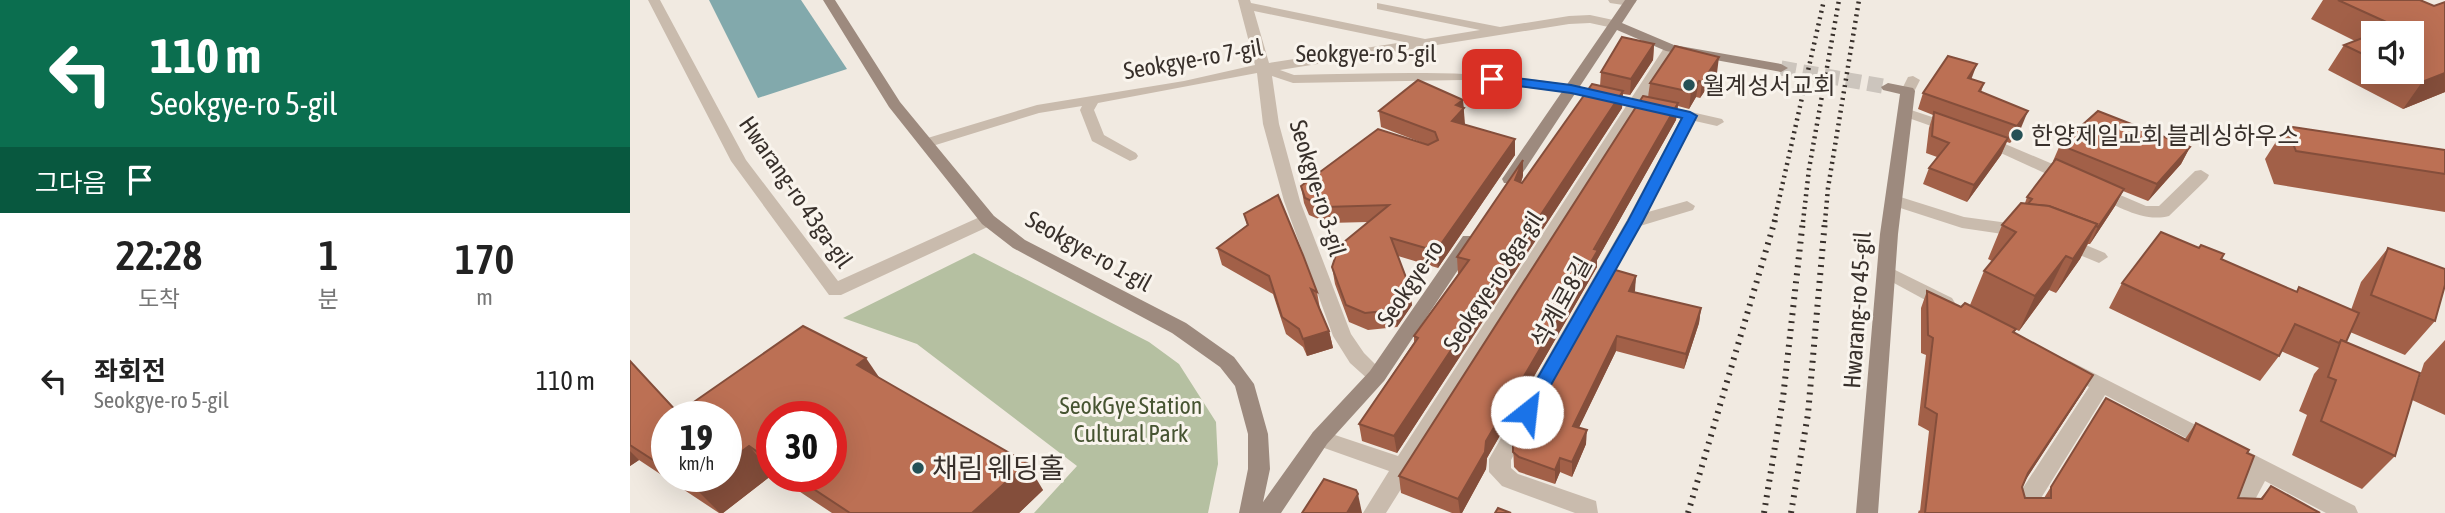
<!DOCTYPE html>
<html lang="ko">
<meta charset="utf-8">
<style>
:root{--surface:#fff;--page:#f2f2f2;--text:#222;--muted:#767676}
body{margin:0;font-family:"Asap Condensed","Noto Sans KR",sans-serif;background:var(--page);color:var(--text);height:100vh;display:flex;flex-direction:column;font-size:26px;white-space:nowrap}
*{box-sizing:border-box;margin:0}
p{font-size:23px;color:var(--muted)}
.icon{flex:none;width:38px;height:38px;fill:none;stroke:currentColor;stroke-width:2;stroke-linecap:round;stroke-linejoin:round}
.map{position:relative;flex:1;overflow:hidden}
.drawer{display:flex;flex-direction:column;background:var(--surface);width:630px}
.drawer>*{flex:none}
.top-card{background:#0b6e4f;color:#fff;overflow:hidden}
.buttons{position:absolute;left:1731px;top:21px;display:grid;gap:14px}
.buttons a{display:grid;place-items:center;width:63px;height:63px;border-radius:0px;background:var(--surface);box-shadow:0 7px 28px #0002;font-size:35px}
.speed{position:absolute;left:21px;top:401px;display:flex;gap:14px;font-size:35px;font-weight:700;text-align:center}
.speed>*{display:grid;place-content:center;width:91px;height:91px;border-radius:50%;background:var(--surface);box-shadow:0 7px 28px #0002;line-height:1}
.speed small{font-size:18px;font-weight:400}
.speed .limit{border:10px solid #d22;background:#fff;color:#111}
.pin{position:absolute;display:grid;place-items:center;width:60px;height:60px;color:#fff;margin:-30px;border-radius:14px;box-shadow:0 4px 10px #0006}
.me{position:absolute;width:77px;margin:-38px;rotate:29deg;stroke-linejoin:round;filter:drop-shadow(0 0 5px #0008)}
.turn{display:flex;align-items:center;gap:24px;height:147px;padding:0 35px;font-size:32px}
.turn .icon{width:91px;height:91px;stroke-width:2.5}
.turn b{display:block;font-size:49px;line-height:60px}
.then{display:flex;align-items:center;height:66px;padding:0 35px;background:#0003;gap:14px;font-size:26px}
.eta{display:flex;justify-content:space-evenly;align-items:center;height:119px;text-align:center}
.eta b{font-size:42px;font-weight:600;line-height:49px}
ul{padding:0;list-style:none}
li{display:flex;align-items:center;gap:21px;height:98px;padding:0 35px}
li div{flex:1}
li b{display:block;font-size:26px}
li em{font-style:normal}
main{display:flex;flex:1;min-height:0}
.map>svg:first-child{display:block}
</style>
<main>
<section class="drawer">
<div class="top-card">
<div class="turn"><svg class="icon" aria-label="left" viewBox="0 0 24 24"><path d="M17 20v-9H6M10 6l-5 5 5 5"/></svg><div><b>110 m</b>Seokgye-ro 5-gil</div></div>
<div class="then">그다음<svg class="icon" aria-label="arrive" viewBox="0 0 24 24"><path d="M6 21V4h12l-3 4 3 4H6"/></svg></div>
</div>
<div class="eta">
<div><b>22:28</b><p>도착</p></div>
<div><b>1</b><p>분</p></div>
<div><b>170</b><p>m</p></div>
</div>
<ul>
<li><svg class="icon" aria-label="left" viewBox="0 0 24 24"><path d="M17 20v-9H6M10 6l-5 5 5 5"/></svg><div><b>좌회전</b><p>Seokgye-ro 5-gil</p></div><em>110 m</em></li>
</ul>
</section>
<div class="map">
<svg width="1815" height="513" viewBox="0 0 1815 513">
<rect width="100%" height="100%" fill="#f1eae1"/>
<polygon fill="#b5c0a1" points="344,253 519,342 549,364 586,422 588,464 578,513 404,513 447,466 287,344 213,318"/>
<polygon fill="#82a9ac" points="79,0 171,0 217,69 128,98"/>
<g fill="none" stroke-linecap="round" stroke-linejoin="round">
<polyline stroke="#ccc5bd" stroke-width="15" stroke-dasharray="15 7" stroke-linecap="butt" points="1151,68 1258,87"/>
<g fill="#c9bbad" fill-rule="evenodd">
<polygon points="18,0 30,0 116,160 208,281 352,216 364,216 366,220 364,224 211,295 199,295 101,161"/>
<path d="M608,0h12l1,3 174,36 55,-9 -103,-21v-6l123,24 69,-11 21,-1 28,6 2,3 -7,4 -23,-5 -21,1 -289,46 14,5c109,-2 213,-8 319,19l2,3 -2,3 -5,1 -37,-8 -109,-13 -169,3 -21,-7 7,48 21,77 51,133 13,19 23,23 -3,5 -7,3 -7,-3 -20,-18 -17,-27 -49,-135 -21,-77 -6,-51 -159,30 -4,7 10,25 32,18 2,3 -2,3 -6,2 -38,-20 -12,-31 2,-4 -43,7 -113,35 -8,-5 3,-3 116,-35 147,-24 71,-16zM624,11l150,31 -135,21z"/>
<polygon points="978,0 1005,0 1006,2 1000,6 980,3"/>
<polygon points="1041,44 1048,48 756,513 733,513 759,471 683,444 680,438 683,432 690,430 768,456 1034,48"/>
<polygon points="1283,76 1290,80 1283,94 1278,95 1273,94 1271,91 1278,77"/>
<polygon points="1026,104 1092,119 1094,122 1087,126 1065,121 1018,212 1057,201 1065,206 1063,210 1010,226 881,460 881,468 888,474 966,501 968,513 945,513 872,486 859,472 859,459 998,218 1051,118 1021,111 1019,108 1021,105"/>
<polygon points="1275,108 1326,125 1329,128 1321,133 1270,115 1268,112"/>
<polygon points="1354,135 1446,174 1448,178 1440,183 1434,182 1349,143 1346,140 1349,137"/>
<path d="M1571,170l8,5 -2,4 -38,37c-26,7 -53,-11 -76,-21l-2,-4 8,-5 47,20h13l36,-35z"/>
<polygon points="1264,195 1334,217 1393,225 1402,231 1393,237 1332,228 1258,204 1256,200"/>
<polygon points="1434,236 1475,253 1478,257 1469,263 1428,246 1425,242"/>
<polygon points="1257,266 1322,298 1325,303 1322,308 1310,308 1251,276 1248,272 1251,268"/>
<polygon points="1440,361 1725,506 1728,513 1696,513 1635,481 1618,513 1596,513 1618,471 1475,395 1408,503 1409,513 1387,513 1385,505 1391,491 1459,387 1433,373 1430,368 1433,363"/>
</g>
<g fill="#9d8a7e" fill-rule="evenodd">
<polygon points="193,0 205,0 270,102 364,216 395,240 556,323 604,357 624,384 638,434 640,469 633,502 683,432 740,371 833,236 845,236 848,240 754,381 697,444 651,513 609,513 618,469 618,434 605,386 590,367 542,333 383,248 352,224 259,107"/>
<polygon points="995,0 1007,0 992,23 1044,45 1151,64 1158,68 1151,72 1036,51 987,30 886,183 874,183 872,179"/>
<polygon points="1258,83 1283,88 1285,91 1268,234 1248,513 1226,513 1250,234 1270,94 1253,90 1251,87"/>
</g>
<g stroke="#38302b" stroke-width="4.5" stroke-dasharray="2 4.5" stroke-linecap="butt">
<polyline points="1144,222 1194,0"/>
<polyline points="1173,222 1179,169 1209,0"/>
<polyline points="1195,222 1198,188 1229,0"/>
</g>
<g stroke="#38302b" stroke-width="6" stroke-dasharray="2 6" stroke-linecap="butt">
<polyline points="1058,513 1145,220"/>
<polyline points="1134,513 1153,398 1173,220"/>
<polyline points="1161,513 1178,414 1195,220"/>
</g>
</g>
<g fill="#a26048" fill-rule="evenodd">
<path d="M1693,0h97l14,6 11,86 -42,17 -75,-39 16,-25 11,-4 -44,-22zM1743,33h39v39h-39z"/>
<polygon points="1024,44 1023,60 1000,95 993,94 992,108 767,453 732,441 729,424 784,342 784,336 828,274 827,257 893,176 891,183 892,183 970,86 971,72"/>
<polygon points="1087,73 1070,98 1066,97 1059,109 1048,106 1046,120 967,260 967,267 857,458 856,469 832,513 822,513 771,493 769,476 1018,97 1020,83"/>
<polygon points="1342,79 1354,83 1351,92 1391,128 1380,143 1377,142 1371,155 1337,202 1293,184 1299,168 1307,157 1296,153 1299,128 1303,115 1288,109 1293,93"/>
<polygon points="833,100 834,125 885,139 885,155 808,268 768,256 782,305 767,327 738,330 719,322 705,284 702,267 738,222 698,223 679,215 674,203 671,186 798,145 751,127 749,111"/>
<polygon points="1656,126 1815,150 1815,212 1644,184 1635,159"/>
<polygon points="1430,145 1560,147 1551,164 1518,201 1493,191 1485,206 1460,244 1458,244 1450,259 1426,293 1419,290 1389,331 1369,321 1384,333 1463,375 1453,392 1396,479 1392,487 1395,498 1414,498 1476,398 1555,439 1566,423 1617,453 1608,498 1630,499 1641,486 1690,513 1288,513 1289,510 1290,511 1299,431 1288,425 1296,355 1291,353 1291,308 1297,291 1331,307 1340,305 1354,271 1362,261 1358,259 1372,225 1395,203 1397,197 1424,162 1423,161"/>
<polygon points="614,214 687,292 690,309 699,331 703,348 677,356 673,347 656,334 643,294 592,265 587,248 617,225"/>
<polygon points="1758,248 1805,321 1775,355 1720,332 1716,342 1783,397 1794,363 1815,340 1815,415 1782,400 1765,456 1732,489 1662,455 1677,415 1669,411 1684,374 1689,368 1651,351 1649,356 1630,381 1479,308 1492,283 1591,259 1666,292 1669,287 1721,310 1731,282"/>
<polygon points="1006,276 1004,292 1071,308 1069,323 1054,369 986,351 949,427 956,444 942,477 930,472 925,484 889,472 884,467 883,446"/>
<path d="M0,361l48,51 201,-34 164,112 -24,23h-187l-56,-37h55l-59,-60v59l-49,38h-4l-80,-53 -9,6zM37,416l59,60h-59z"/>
</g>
<g fill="#844e3b">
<polygon points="1024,44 1023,60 1000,95 1001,79"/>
<polygon points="1089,57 1087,73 1070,98 1072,82"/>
<polygon points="1347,64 1341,80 1338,78"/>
<polygon points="1815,73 1815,92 1773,109 1792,82"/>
<polygon points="1069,81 1066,97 1059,109 1061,92"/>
<polygon points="993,91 992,108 767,453 764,436"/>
<polygon points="833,100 835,124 823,138 822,121 826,105"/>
<polygon points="1048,103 1046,120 967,260 967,267 857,458 856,469 832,513 830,513 828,499 856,441"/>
<polygon points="1398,111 1391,128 1380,143 1387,126"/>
<polygon points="1378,138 1371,155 1337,202 1344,185"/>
<polygon points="885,139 885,155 808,268 806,251"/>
<polygon points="1560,147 1551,164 1518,201 1527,184"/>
<polygon points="893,160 893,176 885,197 885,180"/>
<polygon points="1494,189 1485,206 1460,244 1468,227"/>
<polygon points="1467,224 1450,259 1426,293 1443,259"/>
<polygon points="1436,256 1419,290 1389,331 1405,296"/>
<polygon points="1006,276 1005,291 998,305 999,291"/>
<polygon points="780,288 782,305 767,327 765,310"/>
<polygon points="1071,308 1069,323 1054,369 1056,354"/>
<polygon points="699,331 703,348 677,356 673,339"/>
<polygon points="987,336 986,351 943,440 943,426"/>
<polygon points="236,358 255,386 227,365"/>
<polygon points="1463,375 1453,392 1389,490 1398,473"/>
<polygon points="957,430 956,444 942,477 942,462"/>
<polygon points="119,446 142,473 142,475 93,513 90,513 64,487 79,476 96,476 96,463"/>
<polygon points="0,451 9,460 0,466"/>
<polygon points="930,458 930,472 925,484 925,470"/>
<polygon points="397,463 413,490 389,513 342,513"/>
<polygon points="728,494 732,513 717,513"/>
</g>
<g fill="#bc7054" stroke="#844e3b" stroke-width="2">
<polygon points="1708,0 1790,0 1804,6 1815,2 1815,73 1792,82 1770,72 1782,72 1782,33 1746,33 1765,26"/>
<polygon points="1743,34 1743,59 1714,45"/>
<polygon points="992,37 1024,44 1001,79 971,72"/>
<polygon points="1045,46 1089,57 1072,82 1069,81 1061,92 1020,83"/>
<polygon points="1318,56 1347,64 1338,78 1354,83 1349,91 1398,111 1387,126 1293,93"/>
<polygon points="788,80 833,100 826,105 834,108 822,121 885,139 806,251 761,238 780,288 765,310 735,313 716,305 702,267 709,246 759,205 695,207 675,198 671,186 748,129 798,145 808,140 805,132 749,111"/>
<polygon points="962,84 993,91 764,436 729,424 788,338 784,336 839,260 827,257 893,160 885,180 892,183"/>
<polygon points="1013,96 1048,103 964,249 968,250 856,441 855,452 828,499 769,476"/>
<polygon points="1468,111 1560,147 1527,184 1430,145"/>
<polygon points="1304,112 1378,138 1344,185 1299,168 1319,143 1302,136"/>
<polygon points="1656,126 1815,150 1815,174 1666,151"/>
<polygon points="1426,159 1494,189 1468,227 1466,226 1467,224 1419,206 1398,204 1402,199 1397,197"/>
<polygon points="648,195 673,255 687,292 681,289 699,331 673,339 669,329 652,317 639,276 587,248 618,225 614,214"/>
<polygon points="1391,203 1419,206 1467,224 1443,259 1436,256 1405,296 1354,271 1386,232 1372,225"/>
<polygon points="1531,232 1569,248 1571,245 1594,254 1591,259 1667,292 1669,287 1729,313 1716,342 1711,340 1709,343 1665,324 1649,356 1492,283"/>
<polygon points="1758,248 1815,269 1815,285 1805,321 1741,295"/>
<polygon points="982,269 1006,276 999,291 1071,308 1056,354 987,336 943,426 957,430 942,462 930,458 925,470 889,457 883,452 883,446"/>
<polygon points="1297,291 1331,307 1335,303 1386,329 1383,332 1463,375 1398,473 1392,487 1395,498 1421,498 1421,487 1476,398 1558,441 1566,423 1619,450 1617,453 1624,456 1608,498 1632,499 1641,486 1690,513 1295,513 1307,414 1295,407 1303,338 1298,335"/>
<polygon points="173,326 236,358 227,365 397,463 342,513 220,513 164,476 201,476 201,416 142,416 142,462 119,446 96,463 96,416 37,416 37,469 0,445 0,361 48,413"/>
<polygon points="1711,340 1790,373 1765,456 1691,421 1706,380 1698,377"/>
<polygon points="47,476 79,476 64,487"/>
<polygon points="694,479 726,490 728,494 717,513 672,513"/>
<polygon points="868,508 881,513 865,513"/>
</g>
<polygon fill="#1a73e8" stroke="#114b97" stroke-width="2" points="862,75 941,85 1060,112 1067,116 1013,221 903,417 897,419 890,417 888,412 998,221 1052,118 941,93 857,82 855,79"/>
<g fill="#245156" stroke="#f9f4ed" stroke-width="2.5">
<circle cx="1059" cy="85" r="7"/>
<circle cx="1387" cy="135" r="7"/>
<circle cx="288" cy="468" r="7"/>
</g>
<g text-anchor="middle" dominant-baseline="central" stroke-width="6" stroke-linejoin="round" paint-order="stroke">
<g font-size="24" fill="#38302b" stroke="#f9f4ed">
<text x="736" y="53">Seokgye-ro 5-gil</text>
<text transform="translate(563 59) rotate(-10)">Seokgye-ro 7-gil</text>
<text transform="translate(688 188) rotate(73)">Seokgye-ro 3-gil</text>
<text transform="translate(166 192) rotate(55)">Hwarang-ro 43ga-gil</text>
<text transform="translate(459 251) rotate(29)">Seokgye-ro 1-gil</text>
<text transform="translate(863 281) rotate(-57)">Seokgye-ro 8ga-gil</text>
<text transform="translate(780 283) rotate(-56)">Seokgye-ro</text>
<text transform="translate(931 302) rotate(-61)">석계로8길</text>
<text transform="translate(1227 310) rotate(-86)">Hwarang-ro 45-gil</text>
</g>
<g font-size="24" fill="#38302b" stroke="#f9f4ed" text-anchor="start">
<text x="1073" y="85">월계성서교회</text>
<text x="1401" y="135">한양제일교회 블레싱하우스</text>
</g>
<g font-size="24" fill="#465431" stroke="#f9f4ed">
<text x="501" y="405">SeokGye Station<tspan x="501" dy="28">Cultural Park</tspan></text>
</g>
<g font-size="28" fill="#38302b" stroke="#f9f4ed" text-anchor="start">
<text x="302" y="468">채림 웨딩홀</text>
</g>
</g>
</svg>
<div class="buttons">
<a><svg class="icon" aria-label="sound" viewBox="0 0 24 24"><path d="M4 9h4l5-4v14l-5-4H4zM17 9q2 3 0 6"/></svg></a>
</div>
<div class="speed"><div>19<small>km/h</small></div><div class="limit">30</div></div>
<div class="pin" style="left:862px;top:79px;background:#d93025"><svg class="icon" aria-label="arrive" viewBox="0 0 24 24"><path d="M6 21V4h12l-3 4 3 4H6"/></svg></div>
<svg class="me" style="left:897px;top:412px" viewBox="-20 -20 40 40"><circle r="19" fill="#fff"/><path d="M0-13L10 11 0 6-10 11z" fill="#1a73e8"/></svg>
</div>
</main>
